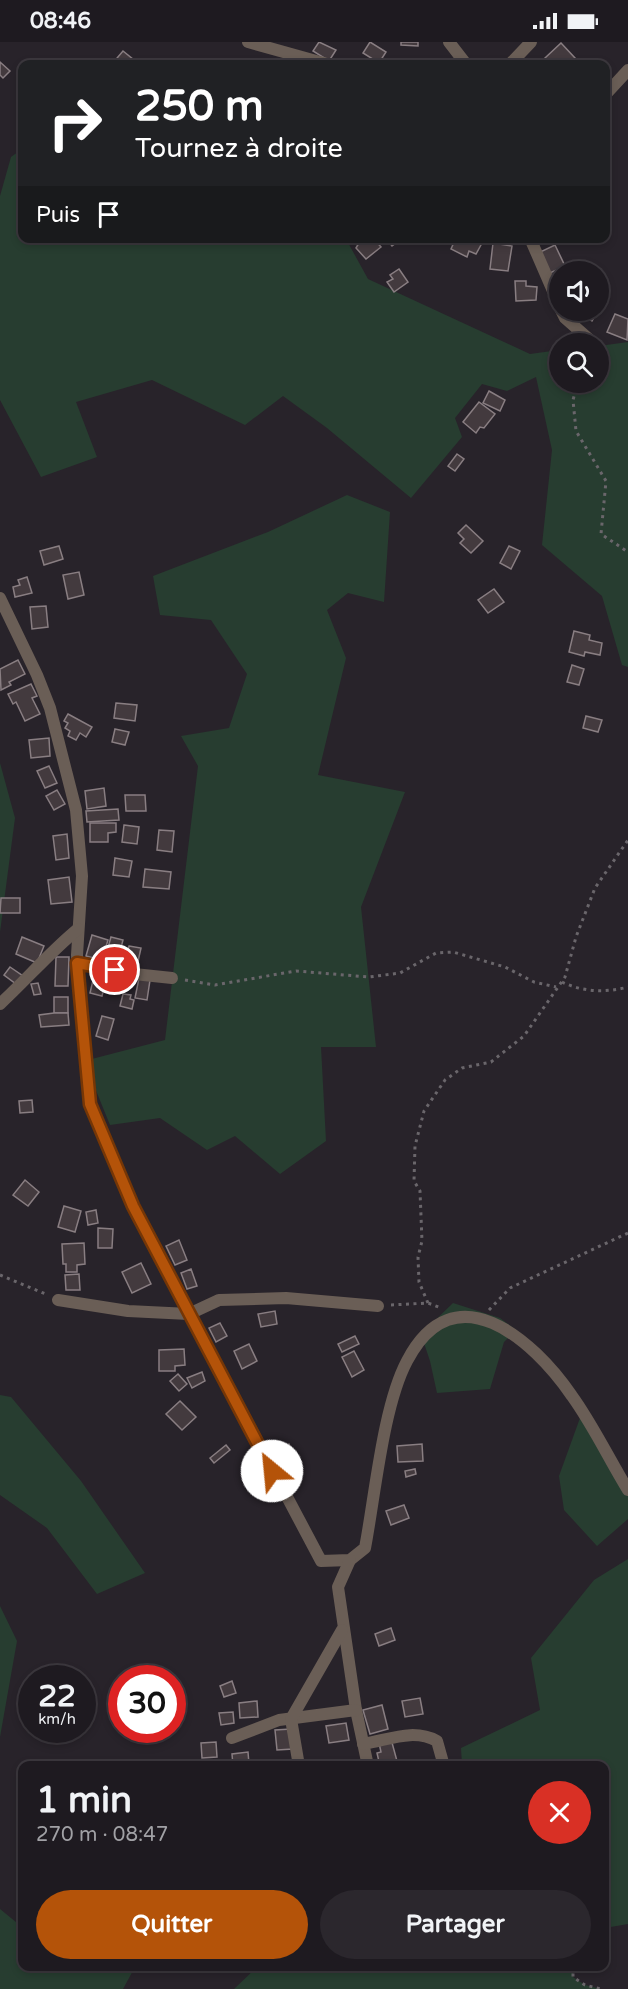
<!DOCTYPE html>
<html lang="fr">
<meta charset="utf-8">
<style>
:root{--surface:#1e1a20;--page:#2b272d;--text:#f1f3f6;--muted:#a1a1a5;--line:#3c383e;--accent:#b45309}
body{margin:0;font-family:"Varela Round",sans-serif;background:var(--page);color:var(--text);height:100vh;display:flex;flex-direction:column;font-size:22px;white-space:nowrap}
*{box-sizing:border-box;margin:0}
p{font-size:20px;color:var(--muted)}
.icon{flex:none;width:33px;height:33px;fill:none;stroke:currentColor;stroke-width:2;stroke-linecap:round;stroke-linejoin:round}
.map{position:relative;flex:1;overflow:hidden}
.panel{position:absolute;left:18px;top:1719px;width:591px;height:210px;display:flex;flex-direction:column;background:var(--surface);border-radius:12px;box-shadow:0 3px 9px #0003,0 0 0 2px var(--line)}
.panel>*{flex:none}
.banner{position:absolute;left:18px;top:18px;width:592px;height:183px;border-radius:12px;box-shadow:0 3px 9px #0003,0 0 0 2px var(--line);background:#202124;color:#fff;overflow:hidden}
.fabs{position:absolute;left:549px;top:219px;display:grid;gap:12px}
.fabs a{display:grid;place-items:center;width:60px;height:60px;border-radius:50%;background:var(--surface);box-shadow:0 3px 9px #0003,0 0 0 2px var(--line);font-size:30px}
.speed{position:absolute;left:18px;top:1623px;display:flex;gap:12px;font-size:30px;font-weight:700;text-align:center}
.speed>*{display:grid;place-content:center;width:78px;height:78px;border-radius:50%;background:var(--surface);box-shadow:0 3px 9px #0003,0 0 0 2px var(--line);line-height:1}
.speed small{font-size:15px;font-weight:400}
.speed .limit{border:9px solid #d22;background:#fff;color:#111}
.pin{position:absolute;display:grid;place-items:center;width:51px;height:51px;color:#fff;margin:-26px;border:3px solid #fff;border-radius:50%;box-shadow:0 2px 6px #0007}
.me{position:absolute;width:66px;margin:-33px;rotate:332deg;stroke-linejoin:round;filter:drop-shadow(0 0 4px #0008)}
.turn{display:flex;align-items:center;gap:21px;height:126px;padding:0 18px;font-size:27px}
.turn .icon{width:78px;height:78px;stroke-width:2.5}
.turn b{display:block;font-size:42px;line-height:51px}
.then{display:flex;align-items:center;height:57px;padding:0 18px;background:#0003;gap:12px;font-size:22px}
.round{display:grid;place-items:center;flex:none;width:63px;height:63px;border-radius:32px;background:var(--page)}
.headline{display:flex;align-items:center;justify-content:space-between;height:102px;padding:0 18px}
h1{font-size:36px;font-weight:700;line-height:45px}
.cta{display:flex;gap:12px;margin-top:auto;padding:12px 18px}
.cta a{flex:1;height:69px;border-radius:36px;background:var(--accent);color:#fff;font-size:24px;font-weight:700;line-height:69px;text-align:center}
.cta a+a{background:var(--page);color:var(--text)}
.status{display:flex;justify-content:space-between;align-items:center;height:42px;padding:0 30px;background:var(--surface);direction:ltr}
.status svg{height:16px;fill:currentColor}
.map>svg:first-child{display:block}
</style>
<div class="status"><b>08:46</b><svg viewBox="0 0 49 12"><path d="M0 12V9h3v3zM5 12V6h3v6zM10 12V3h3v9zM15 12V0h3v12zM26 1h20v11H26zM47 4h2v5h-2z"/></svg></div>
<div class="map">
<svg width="628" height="1947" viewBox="0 0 628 1947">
<rect width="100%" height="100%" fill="#28232a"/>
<g fill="#273d30">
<polygon points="22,107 22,196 346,197 368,237 530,312 559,308 560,340 598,340 599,304 628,300 628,625 622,623 602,554 542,503 552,408 536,335 507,349 482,342 455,376 462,395 411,456 327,386 283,354 245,383 152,338 76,360 97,415 41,435 0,358 0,154 11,115"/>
<polygon points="347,453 390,470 384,560 348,551 327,568 346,616 318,733 405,750 361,865 376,1005 321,1005 326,1099 280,1132 235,1094 207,1108 160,1076 110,1083 84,1019 165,998 198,724 181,694 229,686 247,632 211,578 160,573 153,534 268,490"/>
<polygon points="0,721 15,776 0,890"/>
<polygon points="453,1261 500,1276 516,1288 504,1300 490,1347 437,1351 430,1319 421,1292"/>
<polygon points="0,1353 11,1355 81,1439 145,1531 97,1552 47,1486 0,1453"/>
<polygon points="584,1365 628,1445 628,1477 597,1504 564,1468 559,1434"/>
<polygon points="628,1517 628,1882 605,1886 604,1724 462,1723 461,1706 540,1668 531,1616 594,1538"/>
<polygon points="0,1564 17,1599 0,1695"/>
<polygon points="0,1867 22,1885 22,1924 135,1925 123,1947 0,1947"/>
<polygon points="257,1925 573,1925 573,1935 585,1943 601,1947 234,1947"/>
</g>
<g fill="#433a3e" stroke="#897e82" stroke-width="1.5">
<polygon points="319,0 336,8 329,19 313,9"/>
<polygon points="370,0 386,10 379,21 363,11"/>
<polygon points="401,0 418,0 418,4 401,3"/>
<polygon points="561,1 575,16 568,22 551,22 545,16"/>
<polygon points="123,9 134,18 131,22 112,22"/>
<polygon points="0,20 10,29 3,36 0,33"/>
<polygon points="355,196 373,196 381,205 366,217 356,206 359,201"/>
<polygon points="386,196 407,196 402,201 400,198 392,204"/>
<polygon points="456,196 473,196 482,201 476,212 469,209 467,215 451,207"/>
<polygon points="493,201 512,204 508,229 490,227"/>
<polygon points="555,203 565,224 548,232 538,211"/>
<polygon points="399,227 408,240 394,250 387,240 393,237 390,233"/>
<polygon points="515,239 526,239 526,244 537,245 536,258 516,259"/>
<polygon points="598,267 599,267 592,279 576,268"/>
<polygon points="615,272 628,277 627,298 607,290"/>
<polygon points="489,349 505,358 500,369 483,361"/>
<polygon points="479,360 495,372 484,386 480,385 476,391 463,380"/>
<polygon points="457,412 464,417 455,429 448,424"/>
<polygon points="466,483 483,499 471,511 460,501 464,497 458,491"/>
<polygon points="59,504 63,517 44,523 40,509"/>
<polygon points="509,504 520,509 511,527 500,521"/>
<polygon points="79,530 84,553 68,557 63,533"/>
<polygon points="27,535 32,551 15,555 13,545 20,543 18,538"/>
<polygon points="494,547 504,560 488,571 478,558"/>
<polygon points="46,564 48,585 32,587 30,565"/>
<polygon points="574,589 590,593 589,598 602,601 600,613 585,610 584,614 569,610"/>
<polygon points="18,618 25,632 9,640 11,643 1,648 0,627"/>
<polygon points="572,623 584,627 579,643 567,640"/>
<polygon points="31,642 37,654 32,656 40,672 25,679 16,660 13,662 8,652"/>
<polygon points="116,661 137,663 135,679 114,676"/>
<polygon points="68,672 92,685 86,695 80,691 76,698 68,694 70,689 65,686 68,681 64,679"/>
<polygon points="586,674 602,678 598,690 583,686"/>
<polygon points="115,687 129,690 125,703 112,700"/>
<polygon points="49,696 50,714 31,716 29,698"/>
<polygon points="49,724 57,741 45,746 37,729"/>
<polygon points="104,746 106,764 87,767 85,749"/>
<polygon points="57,748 65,762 54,768 46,754"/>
<polygon points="125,753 145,753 146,769 126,769"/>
<polygon points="118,767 119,778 87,780 86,769"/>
<polygon points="90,781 116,781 116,790 108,791 108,800 90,800"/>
<polygon points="124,783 139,785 137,802 122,800"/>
<polygon points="159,788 174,789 172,810 157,808"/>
<polygon points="67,792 69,816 56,818 53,794"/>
<polygon points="115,816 132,819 129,835 113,833"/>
<polygon points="145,827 171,830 169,847 143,845"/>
<polygon points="69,835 72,860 51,862 48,838"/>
<polygon points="1,856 20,856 20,871 0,871"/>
<polygon points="92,893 108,898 102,918 86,914"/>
<polygon points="22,895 44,904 37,921 16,912"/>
<polygon points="111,895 123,898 119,913 107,909"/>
<polygon points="129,904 141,906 137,924 125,922"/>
<polygon points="56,915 69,915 68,944 55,944"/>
<polygon points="10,925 23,934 16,942 4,933"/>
<polygon points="95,930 107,934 102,954 90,951"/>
<polygon points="139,936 150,938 147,958 135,956"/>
<polygon points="38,941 41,952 34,953 31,942"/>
<polygon points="123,952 131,953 130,957 134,958 132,967 120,964"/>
<rect x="54" y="955" width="14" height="16"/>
<polygon points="54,971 68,971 69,983 41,985 39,973"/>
<polygon points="102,974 114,977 108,998 96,994"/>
<polygon points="32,1058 33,1070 20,1071 19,1059"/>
<polygon points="25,1138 39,1150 28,1164 13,1153"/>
<polygon points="64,1164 81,1169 75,1190 58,1185"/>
<polygon points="96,1168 98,1181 88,1183 86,1170"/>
<polygon points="98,1186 113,1187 112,1206 98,1206"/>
<polygon points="179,1198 187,1218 175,1223 166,1204"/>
<polygon points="84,1201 85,1222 77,1223 77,1230 66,1230 66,1222 63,1222 62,1202"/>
<polygon points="141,1221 151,1242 132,1251 122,1230"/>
<polygon points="191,1227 197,1244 187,1247 181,1231"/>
<polygon points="79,1232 80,1248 66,1248 65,1233"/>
<polygon points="275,1269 277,1282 261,1285 258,1272"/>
<polygon points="220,1281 227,1294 216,1300 209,1286"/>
<polygon points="355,1294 359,1302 342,1310 338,1302"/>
<polygon points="249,1302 257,1319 242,1327 234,1309"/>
<polygon points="184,1307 185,1323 175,1324 175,1329 159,1329 159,1308"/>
<polygon points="354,1309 364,1328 352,1335 342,1315"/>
<polygon points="202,1330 205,1339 192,1346 187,1336"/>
<polygon points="178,1332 187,1342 179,1349 170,1339"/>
<polygon points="180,1359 196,1375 182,1388 166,1372"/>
<polygon points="289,1402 298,1420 284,1426 275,1408"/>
<polygon points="422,1402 423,1419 398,1420 397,1404"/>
<polygon points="226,1403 230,1408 214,1421 210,1416"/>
<polygon points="415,1427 416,1432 406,1435 405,1429"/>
<polygon points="404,1463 409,1476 391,1483 386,1469"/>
<polygon points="391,1586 395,1598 379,1604 375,1592"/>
<polygon points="232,1639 236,1651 224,1655 220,1644"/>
<polygon points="420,1656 423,1672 405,1675 402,1659"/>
<polygon points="257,1659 258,1675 240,1676 239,1661"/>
<polygon points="382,1663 388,1687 370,1692 363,1668"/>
<polygon points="233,1670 234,1681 221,1683 219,1671"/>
<polygon points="346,1681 349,1698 329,1701 326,1684"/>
<polygon points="291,1687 293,1707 277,1708 275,1688"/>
<polygon points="391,1697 397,1719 380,1724 377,1711 381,1710 379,1701"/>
<polygon points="216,1700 217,1715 202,1716 201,1701"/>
<polygon points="248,1710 249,1722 233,1724 232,1712"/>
</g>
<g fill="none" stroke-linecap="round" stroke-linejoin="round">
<g stroke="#6a666b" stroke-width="3" stroke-dasharray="3 4.5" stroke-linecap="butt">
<polyline points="578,340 573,358 576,389 606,439 601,492 628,510"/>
<polyline points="185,938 215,943 296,929 369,935 400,931 436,911 453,910 505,925 534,940 556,945"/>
<path d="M562,940c21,10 43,11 66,5"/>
<polyline points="0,1233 48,1253"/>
<polyline points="428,1261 419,1240 418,1215 422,1199 420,1149 414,1139 415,1104 424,1069 445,1038 462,1026 491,1020 524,994 565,935 576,895 595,846 628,798"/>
<polyline points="391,1263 428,1261 441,1266"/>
<polyline points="489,1268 510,1246 628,1191"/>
<polyline points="573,1924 573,1935 585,1943 601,1947"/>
</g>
<g stroke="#6a5e56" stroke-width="12">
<polyline points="248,0 327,22"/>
<polyline points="449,0 466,22"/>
<polyline points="510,22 531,0"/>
<polyline points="606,52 628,28"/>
<polyline points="530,196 560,265"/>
<polyline points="561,268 565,276 590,298"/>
<path d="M0,556l37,77 13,33 26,102 6,66 -5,79 2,38 11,112 43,101 188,355 29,-1 15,-12c10,-52 18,-142 42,-187 47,-91 126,-22 165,35 21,29 37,63 56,94"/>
<polyline points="77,921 134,932 172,936"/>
<path d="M0,962c27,-25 50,-52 78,-75"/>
<polyline points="58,1258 128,1269 189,1272 219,1258 286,1256 378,1264"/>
<polyline points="350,1518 338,1545 356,1668 368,1724"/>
<polyline points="232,1696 279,1678 356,1668"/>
<path d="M363,1702c26,-4 50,-16 74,-3l7,25"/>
<polyline points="299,1724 291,1677 342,1588"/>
</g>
</g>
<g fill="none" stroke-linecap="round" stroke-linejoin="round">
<g stroke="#753606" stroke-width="15">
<polyline id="route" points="115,928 77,921 90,1062 133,1164 272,1429"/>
</g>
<use href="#route" stroke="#b45309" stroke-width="10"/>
</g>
</svg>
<div class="fabs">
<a><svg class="icon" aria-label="sound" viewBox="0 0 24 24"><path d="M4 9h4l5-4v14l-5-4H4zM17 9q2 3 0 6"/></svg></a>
<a><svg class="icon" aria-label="search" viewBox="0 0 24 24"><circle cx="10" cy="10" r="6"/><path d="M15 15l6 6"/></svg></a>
</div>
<div class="speed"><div>22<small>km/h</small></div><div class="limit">30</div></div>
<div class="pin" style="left:115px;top:928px;background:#d93025"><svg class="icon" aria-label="arrive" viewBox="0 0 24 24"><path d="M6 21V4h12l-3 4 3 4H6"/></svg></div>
<svg class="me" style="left:272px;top:1429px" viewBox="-20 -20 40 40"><circle r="19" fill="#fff"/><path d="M0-13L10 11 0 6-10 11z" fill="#b45309"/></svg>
<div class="banner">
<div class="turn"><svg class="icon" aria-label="right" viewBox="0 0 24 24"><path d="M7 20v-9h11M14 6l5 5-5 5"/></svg><div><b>250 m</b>Tournez à droite</div></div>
<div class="then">Puis<svg class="icon" aria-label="arrive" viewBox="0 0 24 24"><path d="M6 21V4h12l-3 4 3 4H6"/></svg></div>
</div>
<section class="panel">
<div class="headline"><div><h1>1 min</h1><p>270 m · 08:47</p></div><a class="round" style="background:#d93025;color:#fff"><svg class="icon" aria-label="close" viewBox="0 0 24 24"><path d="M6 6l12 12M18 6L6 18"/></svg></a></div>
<div class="cta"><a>Quitter</a><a>Partager</a></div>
</section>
</div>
